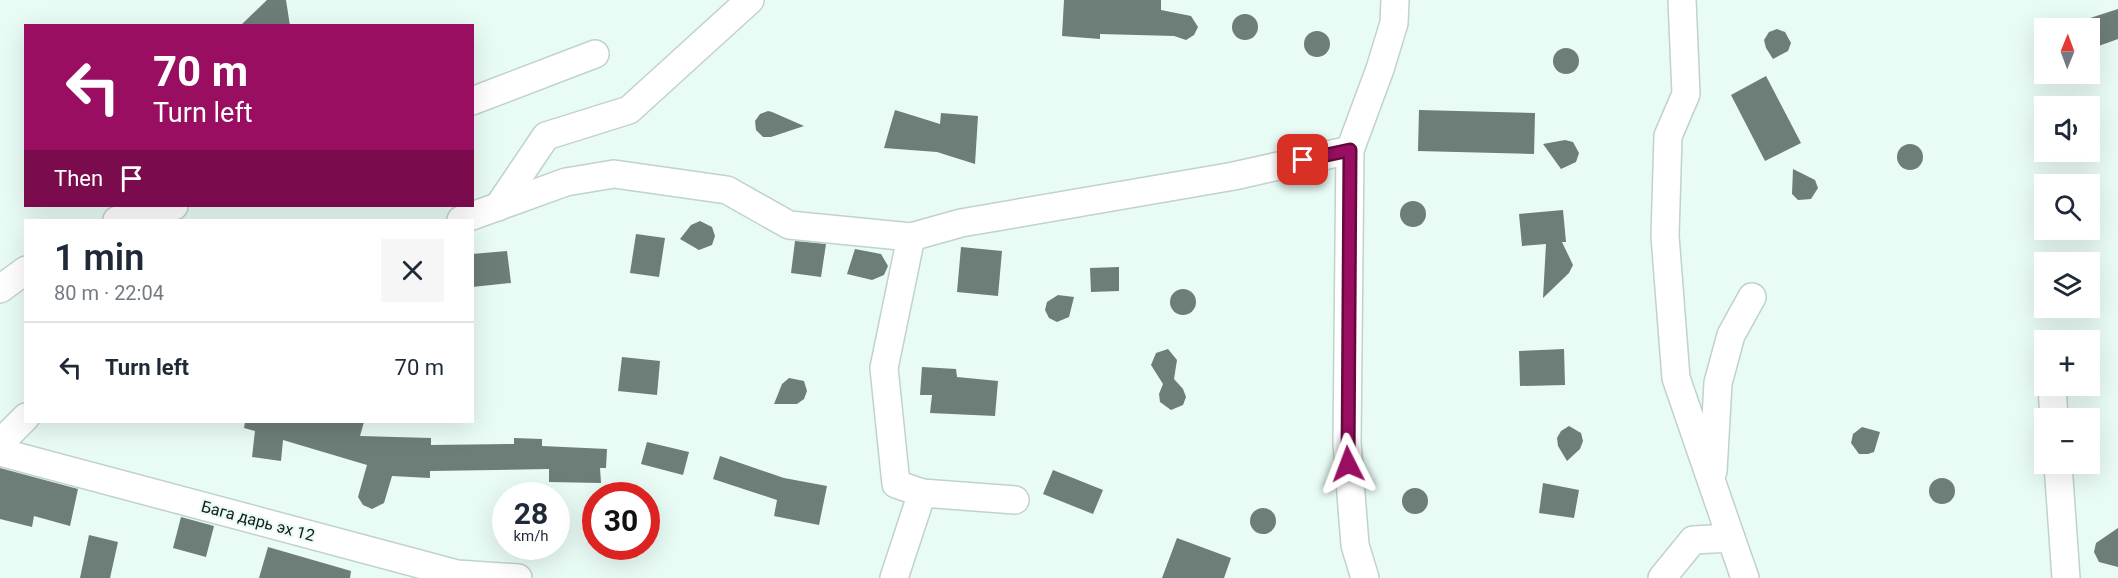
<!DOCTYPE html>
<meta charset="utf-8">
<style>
:root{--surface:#fff;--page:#f6f6f7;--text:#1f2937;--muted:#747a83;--line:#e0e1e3}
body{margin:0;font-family:Roboto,sans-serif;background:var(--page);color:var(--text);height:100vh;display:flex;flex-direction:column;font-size:22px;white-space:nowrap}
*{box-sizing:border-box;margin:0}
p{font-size:20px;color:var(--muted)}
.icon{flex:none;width:33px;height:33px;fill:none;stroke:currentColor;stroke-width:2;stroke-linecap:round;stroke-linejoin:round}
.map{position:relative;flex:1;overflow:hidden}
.details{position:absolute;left:24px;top:219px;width:450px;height:204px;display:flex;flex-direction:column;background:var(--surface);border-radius:0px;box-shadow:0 6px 24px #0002}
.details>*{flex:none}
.banner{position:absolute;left:24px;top:24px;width:450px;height:183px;border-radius:0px;box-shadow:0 6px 24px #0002;background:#990e60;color:#fff;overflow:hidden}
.needle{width:39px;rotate:1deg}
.controls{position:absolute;left:2034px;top:18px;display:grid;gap:12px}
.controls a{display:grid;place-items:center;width:66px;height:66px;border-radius:0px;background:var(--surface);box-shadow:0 6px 24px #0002;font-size:30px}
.speed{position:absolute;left:492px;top:482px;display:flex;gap:12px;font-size:30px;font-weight:700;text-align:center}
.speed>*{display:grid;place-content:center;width:78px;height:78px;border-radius:50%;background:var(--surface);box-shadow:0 6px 24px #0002;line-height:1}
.speed small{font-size:15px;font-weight:400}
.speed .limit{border:9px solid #d22;background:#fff;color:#111}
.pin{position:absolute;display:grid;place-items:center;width:51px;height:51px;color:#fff;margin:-26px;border-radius:12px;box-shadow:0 3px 9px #0006}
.me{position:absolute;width:66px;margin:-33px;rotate:357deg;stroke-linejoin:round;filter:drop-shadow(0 0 4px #0008)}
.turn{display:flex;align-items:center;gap:21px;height:126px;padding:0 30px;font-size:27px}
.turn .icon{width:78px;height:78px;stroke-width:2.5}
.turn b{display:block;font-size:42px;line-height:51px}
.then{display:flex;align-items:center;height:57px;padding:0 30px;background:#0003;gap:12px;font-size:22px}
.round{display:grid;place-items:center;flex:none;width:63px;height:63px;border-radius:0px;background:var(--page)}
.head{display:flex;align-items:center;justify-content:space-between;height:102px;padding:0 30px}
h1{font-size:36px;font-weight:600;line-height:45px}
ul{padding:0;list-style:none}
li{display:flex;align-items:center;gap:18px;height:90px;padding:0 30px;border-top:2px solid var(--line)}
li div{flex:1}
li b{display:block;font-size:22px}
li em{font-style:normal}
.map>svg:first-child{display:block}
</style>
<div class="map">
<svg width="2118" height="578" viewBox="0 0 2118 578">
<rect width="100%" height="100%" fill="#e8fbf4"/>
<g fill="#6d7d77">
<polygon points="267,0 286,0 290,26 240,26"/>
<polygon points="1064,0 1161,0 1161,10 1191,16 1198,27 1194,35 1186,40 1174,36 1100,34 1100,39 1062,36"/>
<polygon points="2118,9 2118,39 2096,47 2087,19"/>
<circle cx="1245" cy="27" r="13"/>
<polygon points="1777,29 1785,32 1791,43 1788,51 1773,59 1766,48 1764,40 1769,32"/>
<circle cx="1317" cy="44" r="13"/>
<circle cx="1566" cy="61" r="13"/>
<polygon points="1766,76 1801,143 1765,161 1731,95"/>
<polygon points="895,110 940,124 941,113 978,116 975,164 937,152 884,148"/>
<polygon points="1419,110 1535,113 1534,154 1418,151"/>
<polygon points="768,111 772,112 804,126 771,137 763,137 756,130 755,121 760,114"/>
<polygon points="1565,140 1573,142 1579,153 1576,162 1561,169 1543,144"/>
<circle cx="1910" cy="157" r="13"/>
<polygon points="1793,169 1815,180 1818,188 1811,199 1798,200 1792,194"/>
<circle cx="1413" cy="214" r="13"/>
<polygon points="1563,210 1566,242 1562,242 1573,265 1569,273 1543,298 1546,244 1522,246 1519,214"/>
<polygon points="700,221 712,227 715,236 712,245 699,250 680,239 691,225"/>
<polygon points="636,234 665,238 659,277 630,273"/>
<polygon points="795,241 826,244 821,277 791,273"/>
<polygon points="961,247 1002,251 998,296 957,292"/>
<polygon points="855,249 881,254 888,266 884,275 872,280 847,274"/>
<polygon points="507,251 511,283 472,287 472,254"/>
<polygon points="1119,267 1119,291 1091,292 1090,268"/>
<circle cx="1183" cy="302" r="13"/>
<polygon points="1058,295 1074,297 1069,317 1057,322 1049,318 1045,310 1047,302"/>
<polygon points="1168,349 1177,360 1174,379 1183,389 1186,397 1183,405 1171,410 1160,402 1159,394 1163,384 1151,365 1156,353"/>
<polygon points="1564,349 1565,385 1520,386 1519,351"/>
<polygon points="622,357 660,361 657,395 618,391"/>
<polygon points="922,367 956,369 957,377 998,381 995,416 930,413 932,395 920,395"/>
<polygon points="789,378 804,381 807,391 804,399 797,404 774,404 782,384"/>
<polygon points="245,422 364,422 360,436 431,438 431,445 514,444 514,438 542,439 542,446 607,449 606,468 600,468 601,483 549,482 549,469 430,471 430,478 392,476 384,503 372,509 363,505 358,497 367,465 283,440 281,461 252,457 255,431 244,428"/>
<polygon points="1569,426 1581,433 1583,441 1580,449 1567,461 1558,446 1557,438 1561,431"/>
<polygon points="1862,427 1880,432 1874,452 1868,454 1859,454 1851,443 1853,434"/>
<polygon points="647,442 689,452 683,475 641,464"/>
<polygon points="720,456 784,478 827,486 819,525 774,516 777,500 713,479"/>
<polygon points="0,468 78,489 70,526 34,516 32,527 0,519"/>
<polygon points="1053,470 1103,490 1093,514 1043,494"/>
<circle cx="1942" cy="491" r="13"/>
<polygon points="1543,483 1579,490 1574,518 1539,513"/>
<circle cx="1415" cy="501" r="13"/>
<circle cx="1263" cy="521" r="13"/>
<polygon points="181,517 214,526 206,557 173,548"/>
<polygon points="2118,528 2118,567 2099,562 2094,552 2096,543"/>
<polygon points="89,535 118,542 110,578 80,578"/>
<polygon points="1177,538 1231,558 1224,578 1162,578"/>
<polygon points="268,547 351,571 350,578 259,578"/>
</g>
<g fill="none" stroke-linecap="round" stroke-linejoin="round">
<g stroke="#c0d2cb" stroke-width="30">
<g id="street">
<polyline points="1682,0 1686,94 1668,136 1665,236 1676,378 1731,538"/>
<polyline points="472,101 595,54"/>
<polyline points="498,207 546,136 629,110 750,0"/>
<polyline points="117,220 174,206"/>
<polyline points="461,220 566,182 614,174 727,190 789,225 911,237 961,223 1234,176 1350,150"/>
<polyline points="0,289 26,270"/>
<polyline points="2052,386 2054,418"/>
<polyline points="0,443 26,417"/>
<polyline points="0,452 457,574 518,578"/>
<polyline points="2058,464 2066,578"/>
<polyline points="1713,471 1718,383 1731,335 1752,297"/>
<polyline points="922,493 1015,500"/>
<polyline points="894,578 922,493 896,484 884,368 911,237"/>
<polyline points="1365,578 1355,545 1347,443 1350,150 1380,69 1394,23 1395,0"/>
<polyline points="1662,578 1693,540 1731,538 1745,578"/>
</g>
</g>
<use href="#street" stroke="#fff" stroke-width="27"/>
</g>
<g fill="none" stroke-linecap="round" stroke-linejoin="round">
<g stroke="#63093e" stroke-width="15">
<polyline id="route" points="1303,160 1350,150 1348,464"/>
</g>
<use href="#route" stroke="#990e60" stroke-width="10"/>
</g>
<g text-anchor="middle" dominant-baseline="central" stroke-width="4.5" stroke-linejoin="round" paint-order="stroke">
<g font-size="16" fill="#151c1a" stroke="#e8fbf4">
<text transform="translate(258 521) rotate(15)">Бага дарь эх 12</text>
</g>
</g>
</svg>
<div class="controls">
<a><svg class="needle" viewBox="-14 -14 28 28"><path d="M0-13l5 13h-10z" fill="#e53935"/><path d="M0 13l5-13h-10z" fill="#747a83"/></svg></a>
<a><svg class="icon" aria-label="sound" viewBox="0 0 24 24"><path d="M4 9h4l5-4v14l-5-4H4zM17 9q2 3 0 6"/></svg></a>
<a><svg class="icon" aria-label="search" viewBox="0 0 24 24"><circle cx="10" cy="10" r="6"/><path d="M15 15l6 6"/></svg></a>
<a><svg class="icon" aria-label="layers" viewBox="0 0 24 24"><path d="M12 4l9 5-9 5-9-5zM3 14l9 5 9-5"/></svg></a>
<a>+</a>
<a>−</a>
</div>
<div class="speed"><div>28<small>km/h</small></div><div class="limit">30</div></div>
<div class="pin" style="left:1303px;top:160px;background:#d93025"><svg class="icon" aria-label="arrive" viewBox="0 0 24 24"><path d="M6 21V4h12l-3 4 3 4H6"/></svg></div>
<svg class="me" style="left:1348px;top:464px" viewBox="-20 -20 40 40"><path d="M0-17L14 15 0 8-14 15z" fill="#990e60" stroke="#fff" stroke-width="4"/></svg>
<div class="banner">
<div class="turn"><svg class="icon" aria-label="left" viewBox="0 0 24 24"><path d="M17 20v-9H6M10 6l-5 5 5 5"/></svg><div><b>70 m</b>Turn left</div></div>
<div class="then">Then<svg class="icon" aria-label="arrive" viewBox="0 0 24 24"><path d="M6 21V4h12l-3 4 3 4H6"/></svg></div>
</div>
<section class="details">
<div class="head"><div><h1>1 min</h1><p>80 m · 22:04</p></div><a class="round"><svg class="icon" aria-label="close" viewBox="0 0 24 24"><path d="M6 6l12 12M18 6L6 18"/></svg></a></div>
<ul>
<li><svg class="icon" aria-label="left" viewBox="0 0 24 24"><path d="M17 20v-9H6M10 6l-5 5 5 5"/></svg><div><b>Turn left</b></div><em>70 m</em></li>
</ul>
</section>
</div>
